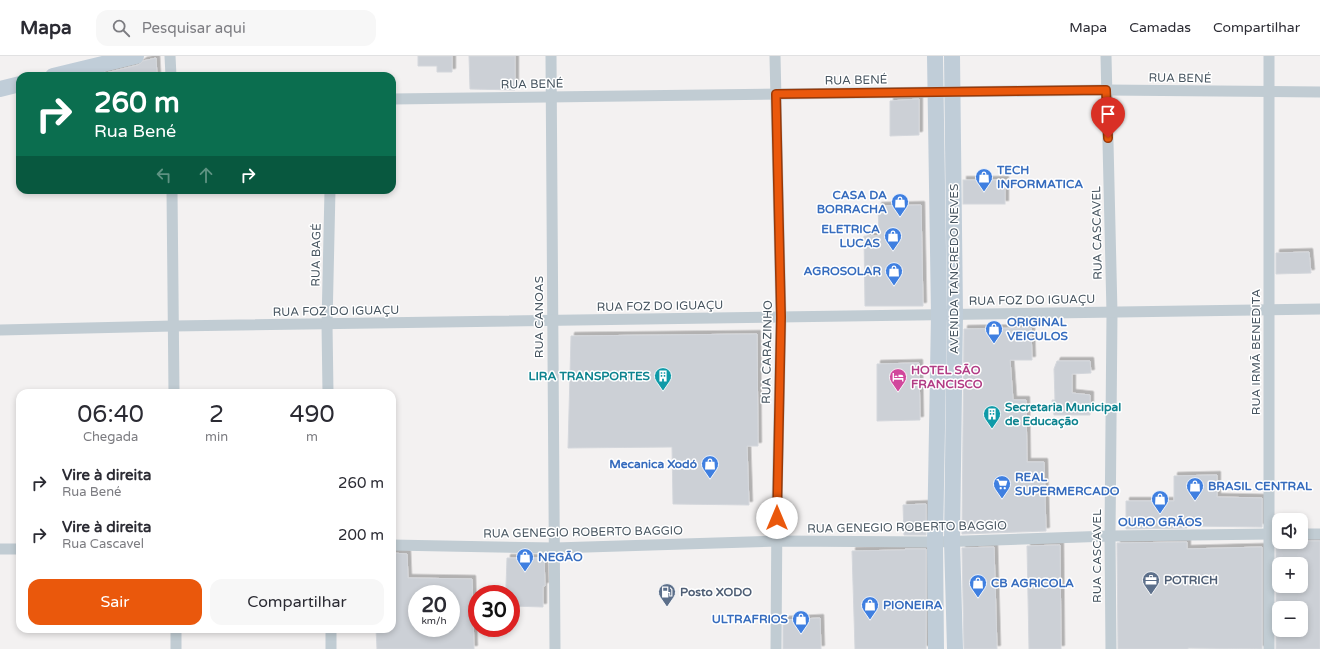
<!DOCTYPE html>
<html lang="pt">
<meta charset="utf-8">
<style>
:root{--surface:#fff;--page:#f7f7f7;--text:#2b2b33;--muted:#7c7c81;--line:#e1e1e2;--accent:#ea580c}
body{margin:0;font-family:"Varela Round",sans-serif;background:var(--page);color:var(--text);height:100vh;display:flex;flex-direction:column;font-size:15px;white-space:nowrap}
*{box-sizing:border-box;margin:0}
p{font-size:13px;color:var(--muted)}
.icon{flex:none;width:22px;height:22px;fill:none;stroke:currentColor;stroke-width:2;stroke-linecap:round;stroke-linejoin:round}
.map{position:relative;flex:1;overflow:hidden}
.panel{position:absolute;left:16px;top:333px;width:380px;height:244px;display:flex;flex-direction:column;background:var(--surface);border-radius:12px;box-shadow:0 2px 6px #0003}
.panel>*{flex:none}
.guide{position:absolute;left:16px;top:16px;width:380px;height:122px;border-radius:12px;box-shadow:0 2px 6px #0003;background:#0b6e4f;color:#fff;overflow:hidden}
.fabs{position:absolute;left:1272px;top:457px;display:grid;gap:8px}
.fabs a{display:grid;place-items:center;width:36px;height:36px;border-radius:8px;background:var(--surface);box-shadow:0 2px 6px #0003;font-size:20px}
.speed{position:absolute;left:408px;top:529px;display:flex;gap:8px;font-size:20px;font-weight:700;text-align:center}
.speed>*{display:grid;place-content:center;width:52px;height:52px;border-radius:50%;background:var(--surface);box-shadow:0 2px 6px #0003;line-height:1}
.speed small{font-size:10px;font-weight:400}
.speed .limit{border:6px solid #d22;background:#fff;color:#111}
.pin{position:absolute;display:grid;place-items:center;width:34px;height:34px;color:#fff;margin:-41px -17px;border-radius:50% 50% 50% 0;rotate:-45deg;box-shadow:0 0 4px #0007}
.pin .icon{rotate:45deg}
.me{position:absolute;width:44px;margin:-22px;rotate:0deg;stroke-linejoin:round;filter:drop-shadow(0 0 3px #0008)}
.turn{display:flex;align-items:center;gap:14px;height:84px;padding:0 12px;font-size:18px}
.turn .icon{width:52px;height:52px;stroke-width:2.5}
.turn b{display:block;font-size:28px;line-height:34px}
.lanes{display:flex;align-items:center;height:38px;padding:0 12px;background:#0003;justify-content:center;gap:20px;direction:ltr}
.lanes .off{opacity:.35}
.eta{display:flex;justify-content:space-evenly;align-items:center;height:68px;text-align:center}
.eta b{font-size:24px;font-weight:600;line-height:28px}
.action{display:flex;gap:8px;margin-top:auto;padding:8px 12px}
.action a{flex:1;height:46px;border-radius:12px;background:var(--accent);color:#fff;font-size:16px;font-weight:600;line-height:46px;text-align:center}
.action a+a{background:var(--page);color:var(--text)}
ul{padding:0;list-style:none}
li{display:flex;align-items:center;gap:12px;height:52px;padding:0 12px}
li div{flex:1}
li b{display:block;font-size:15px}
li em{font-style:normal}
header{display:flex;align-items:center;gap:24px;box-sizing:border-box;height:56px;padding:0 20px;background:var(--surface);border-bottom:1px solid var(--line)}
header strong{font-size:19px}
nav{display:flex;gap:22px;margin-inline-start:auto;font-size:14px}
.search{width:280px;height:36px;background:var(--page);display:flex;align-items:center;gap:10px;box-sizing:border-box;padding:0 14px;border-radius:12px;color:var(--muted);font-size:15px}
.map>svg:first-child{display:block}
</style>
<header>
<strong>Mapa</strong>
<div class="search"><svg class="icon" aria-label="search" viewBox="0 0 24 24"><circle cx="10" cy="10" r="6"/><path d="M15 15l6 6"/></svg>Pesquisar aqui</div>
<nav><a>Mapa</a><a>Camadas</a><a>Compartilhar</a></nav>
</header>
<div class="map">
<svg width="1320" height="593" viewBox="0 0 1320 593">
<defs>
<filter id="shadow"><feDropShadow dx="3.5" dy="-3.5" stdDeviation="0" flood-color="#0004"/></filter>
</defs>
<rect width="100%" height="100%" fill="#f3f1f1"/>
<g fill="#ccd0d6" stroke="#d4d7dc" fill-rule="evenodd" filter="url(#shadow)">
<polygon points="418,0 452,0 452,16 437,16 437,10 418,10"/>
<polygon points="469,0 515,0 515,34 470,33"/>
<polygon points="156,2 157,20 102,20 102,18 138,9 143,5"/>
<polygon points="919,43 919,79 890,80 890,45"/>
<rect x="963" y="124" width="42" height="24"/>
<polygon points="921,149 923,250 865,250 864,180 879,180 878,150"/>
<polygon points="1309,196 1311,217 1276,218 1276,197"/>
<polygon points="1031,272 1032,304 1010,304 1013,344 1026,344 1027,406 1044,406 1046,475 962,478 964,273"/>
<polygon points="757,278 758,390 747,390 749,449 673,448 672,391 568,392 571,280"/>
<polygon points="1057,305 1090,305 1091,317 1072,318 1072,337 1090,339 1090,359 1054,359 1052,344 1055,344 1054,313"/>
<polygon points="919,307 920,364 877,365 877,308"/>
<polygon points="1217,419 1217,441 1262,442 1262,471 1187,470 1187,472 1126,473 1126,445 1174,445 1174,420"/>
<polygon points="926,448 926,479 904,479 903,449"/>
<path d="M1301,485h19v108h-44v-107zM1279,508h22v22h-22zM1279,552h22v22h-22z"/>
<polygon points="1187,486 1187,493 1262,491 1262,593 1188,592 1188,593 1118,593 1117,487"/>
<polygon points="1060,489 1061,593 1029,593 1027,490"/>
<polygon points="994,491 997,593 964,593 962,492"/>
<polygon points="905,493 926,493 926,593 855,593 852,495 905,494"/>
<path d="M392,497l15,1 1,24 64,1 2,70h-97l-1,-20h16zM417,538h34v34h-34z"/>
<polygon points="507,502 544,502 545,530 543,530 543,551 511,550 511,538 507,538 506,530"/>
<polygon points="820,562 821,593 783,593 783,564"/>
</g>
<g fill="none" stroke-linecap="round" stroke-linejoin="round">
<g stroke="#c1ccd3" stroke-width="11">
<polyline points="170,0 171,20"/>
<polyline points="551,0 555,593"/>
<polyline points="775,0 781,261 777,450 776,593"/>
<polyline points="1106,0 1112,257 1110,480 1111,593"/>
<polyline points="1269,0 1269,593"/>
<polyline points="392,43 1107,34 1320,36"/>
<polyline points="172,134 174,337"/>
<polyline points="0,274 173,270 1320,253"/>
<polyline points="328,337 327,268 330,134"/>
<polyline points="1301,478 1320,478"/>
<polyline points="392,489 555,492 778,485 935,486 1110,480 1279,478"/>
<polyline points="0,493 20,493"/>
<polyline points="176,573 176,593"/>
<polyline points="331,573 331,593"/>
</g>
<g stroke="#c0cdd8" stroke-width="16">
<polyline points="935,0 939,259 935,486 936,593"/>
<polyline points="952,0 955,258 952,485 955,593"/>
<polyline points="53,20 136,0"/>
<polyline points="0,33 20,28"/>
</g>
</g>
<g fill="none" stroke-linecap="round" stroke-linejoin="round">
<g stroke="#983908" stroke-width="10">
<polyline id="route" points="777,462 781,261 776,38 1106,34 1108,82"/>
</g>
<use href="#route" stroke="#ea580c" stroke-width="7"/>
</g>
<defs>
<g id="shop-pin" transform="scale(0.9)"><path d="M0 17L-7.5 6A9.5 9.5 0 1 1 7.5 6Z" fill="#3f7fe0" stroke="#fff"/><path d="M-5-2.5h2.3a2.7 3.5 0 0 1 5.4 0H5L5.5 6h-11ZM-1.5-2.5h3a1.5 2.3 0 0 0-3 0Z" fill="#fff"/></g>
<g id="building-pin" transform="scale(0.9)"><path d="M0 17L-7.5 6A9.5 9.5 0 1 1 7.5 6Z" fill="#0f9aa8" stroke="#fff"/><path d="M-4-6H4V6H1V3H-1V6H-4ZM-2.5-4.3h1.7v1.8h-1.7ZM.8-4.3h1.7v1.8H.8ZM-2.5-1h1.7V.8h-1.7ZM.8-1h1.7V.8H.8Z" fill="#fff"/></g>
<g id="hotel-pin" transform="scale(0.9)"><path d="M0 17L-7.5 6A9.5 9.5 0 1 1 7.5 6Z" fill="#d1479c" stroke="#fff"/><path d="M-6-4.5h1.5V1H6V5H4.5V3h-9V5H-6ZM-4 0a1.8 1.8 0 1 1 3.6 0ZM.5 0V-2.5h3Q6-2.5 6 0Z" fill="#fff"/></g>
<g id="supermarket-pin" transform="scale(0.9)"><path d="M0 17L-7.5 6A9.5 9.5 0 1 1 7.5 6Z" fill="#3f7fe0" stroke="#fff"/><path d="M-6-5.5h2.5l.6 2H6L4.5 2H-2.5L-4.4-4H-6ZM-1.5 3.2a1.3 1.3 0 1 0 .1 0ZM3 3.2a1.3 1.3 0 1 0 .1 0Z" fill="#fff"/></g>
<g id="office-pin" transform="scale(0.9)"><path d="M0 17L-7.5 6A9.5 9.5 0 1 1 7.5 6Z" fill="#5c6f8a" stroke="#fff"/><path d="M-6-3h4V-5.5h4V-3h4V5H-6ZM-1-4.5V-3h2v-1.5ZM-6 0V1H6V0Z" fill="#fff"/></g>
<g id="fuel-pin" transform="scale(0.9)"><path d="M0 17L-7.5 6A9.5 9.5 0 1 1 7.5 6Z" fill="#5c6f8a" stroke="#fff"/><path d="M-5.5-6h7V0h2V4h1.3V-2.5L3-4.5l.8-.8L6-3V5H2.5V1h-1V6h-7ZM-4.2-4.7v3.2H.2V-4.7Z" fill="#fff"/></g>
</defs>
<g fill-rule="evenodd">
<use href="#shop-pin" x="984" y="121"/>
<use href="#shop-pin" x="900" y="146"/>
<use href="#shop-pin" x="893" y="180"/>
<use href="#shop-pin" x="894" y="215"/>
<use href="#shop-pin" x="994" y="273"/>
<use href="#building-pin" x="663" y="320"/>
<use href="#hotel-pin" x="898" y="321"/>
<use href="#building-pin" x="992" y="358"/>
<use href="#shop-pin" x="710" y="408"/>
<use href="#supermarket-pin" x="1002" y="428"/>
<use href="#shop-pin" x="1195" y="430"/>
<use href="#shop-pin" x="1160" y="443"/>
<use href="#shop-pin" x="525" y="501"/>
<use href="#office-pin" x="1151" y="524"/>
<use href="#shop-pin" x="978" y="527"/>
<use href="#fuel-pin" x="667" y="536"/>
<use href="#shop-pin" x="870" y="549"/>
<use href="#shop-pin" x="801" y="563"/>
</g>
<g text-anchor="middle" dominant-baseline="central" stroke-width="3" stroke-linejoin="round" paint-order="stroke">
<g font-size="12" fill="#475560" stroke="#fff">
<text transform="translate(1180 22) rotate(1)">RUA BENÉ</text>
<text transform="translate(856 24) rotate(-1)">RUA BENÉ</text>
<text transform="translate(532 28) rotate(-1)">RUA BENÉ</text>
<text transform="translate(1097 177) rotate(-91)">RUA CASCAVEL</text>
<text transform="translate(316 199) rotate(-89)">RUA BAGÉ</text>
<text transform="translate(954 213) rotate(-90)">AVENIDA TANCREDO NEVES</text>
<text transform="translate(1032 244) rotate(-1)">RUA FOZ DO IGUAÇU</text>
<text transform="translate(660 250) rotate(-1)">RUA FOZ DO IGUAÇU</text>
<text transform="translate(336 255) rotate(-1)">RUA FOZ DO IGUAÇU</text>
<text transform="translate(539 261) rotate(-90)">RUA CANOAS</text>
<text transform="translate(767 296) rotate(-89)">RUA CARAZINHO</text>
<text transform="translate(1256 296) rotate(-90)">RUA IRMÃ BENEDITA</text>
<text transform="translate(907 471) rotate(-1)">RUA GENEGIO ROBERTO BAGGIO</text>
<text transform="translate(583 476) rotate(-1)">RUA GENEGIO ROBERTO BAGGIO</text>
<text transform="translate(1097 500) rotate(-90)">RUA CASCAVEL</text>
</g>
<g font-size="12" font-weight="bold" fill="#366cbe" stroke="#fff" text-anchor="start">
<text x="997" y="114">TECH<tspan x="997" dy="14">INFORMATICA</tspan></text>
<text x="887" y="139" text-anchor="end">CASA DA<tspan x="887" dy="14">BORRACHA</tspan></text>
<text x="880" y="173" text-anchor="end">ELETRICA<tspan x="880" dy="14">LUCAS</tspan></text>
<text x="881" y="215" text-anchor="end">AGROSOLAR</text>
<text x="1007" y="266">ORIGINAL<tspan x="1007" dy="14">VEICULOS</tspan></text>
<text x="697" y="408" text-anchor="end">Mecanica Xodó</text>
<text x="1015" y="421">REAL<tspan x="1015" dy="14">SUPERMERCADO</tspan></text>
<text x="1208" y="430">BRASIL CENTRAL</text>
<text x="1160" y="466" text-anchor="middle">OURO GRÃOS</text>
<text x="538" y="501">NEGÃO</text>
<text x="991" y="527">CB AGRICOLA</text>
<text x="883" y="549">PIONEIRA</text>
<text x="788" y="563" text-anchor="end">ULTRAFRIOS</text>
</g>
<g font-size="12" font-weight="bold" fill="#b23c85" stroke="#fff" text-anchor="start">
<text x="911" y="314">HOTEL SÃO<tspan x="911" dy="14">FRANCISCO</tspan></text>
</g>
<g font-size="12" font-weight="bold" fill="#0d838f" stroke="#fff" text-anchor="end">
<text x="650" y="320">LIRA TRANSPORTES</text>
<text x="1005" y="351" text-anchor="start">Secretaria Municipal<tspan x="1005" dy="14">de Educação</tspan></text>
</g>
<g font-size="12" font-weight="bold" fill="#4e5e75" stroke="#fff" text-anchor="start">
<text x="1164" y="524">POTRICH</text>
<text x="680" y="536">Posto XODO</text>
</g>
</g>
</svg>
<div class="fabs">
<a><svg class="icon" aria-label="sound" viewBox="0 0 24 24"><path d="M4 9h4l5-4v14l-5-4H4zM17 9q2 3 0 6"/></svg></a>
<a>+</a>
<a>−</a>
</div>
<div class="speed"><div>20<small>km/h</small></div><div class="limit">30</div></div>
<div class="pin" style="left:1108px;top:82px;background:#d93025"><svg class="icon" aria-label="arrive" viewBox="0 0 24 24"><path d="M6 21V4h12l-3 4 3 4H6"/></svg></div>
<svg class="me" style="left:777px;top:462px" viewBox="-20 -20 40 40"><circle r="19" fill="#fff"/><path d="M0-13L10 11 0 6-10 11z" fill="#ea580c"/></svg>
<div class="guide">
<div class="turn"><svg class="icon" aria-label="right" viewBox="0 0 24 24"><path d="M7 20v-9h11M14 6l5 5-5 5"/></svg><div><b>260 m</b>Rua Bené</div></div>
<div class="lanes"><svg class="icon off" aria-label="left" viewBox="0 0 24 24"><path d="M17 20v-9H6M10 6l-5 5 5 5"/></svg><svg class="icon off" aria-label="ahead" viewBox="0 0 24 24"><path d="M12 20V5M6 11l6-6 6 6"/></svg><svg class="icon" aria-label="right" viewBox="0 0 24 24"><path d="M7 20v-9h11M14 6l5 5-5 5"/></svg></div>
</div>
<section class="panel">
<div class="eta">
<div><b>06:40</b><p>Chegada</p></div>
<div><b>2</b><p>min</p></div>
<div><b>490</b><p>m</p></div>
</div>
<ul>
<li><svg class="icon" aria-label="right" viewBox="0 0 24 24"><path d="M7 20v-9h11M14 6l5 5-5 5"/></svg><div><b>Vire à direita</b><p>Rua Bené</p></div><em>260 m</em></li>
<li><svg class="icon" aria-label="right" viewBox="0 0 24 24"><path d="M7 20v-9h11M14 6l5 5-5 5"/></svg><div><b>Vire à direita</b><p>Rua Cascavel</p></div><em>200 m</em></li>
</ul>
<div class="action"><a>Sair</a><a>Compartilhar</a></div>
</section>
</div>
